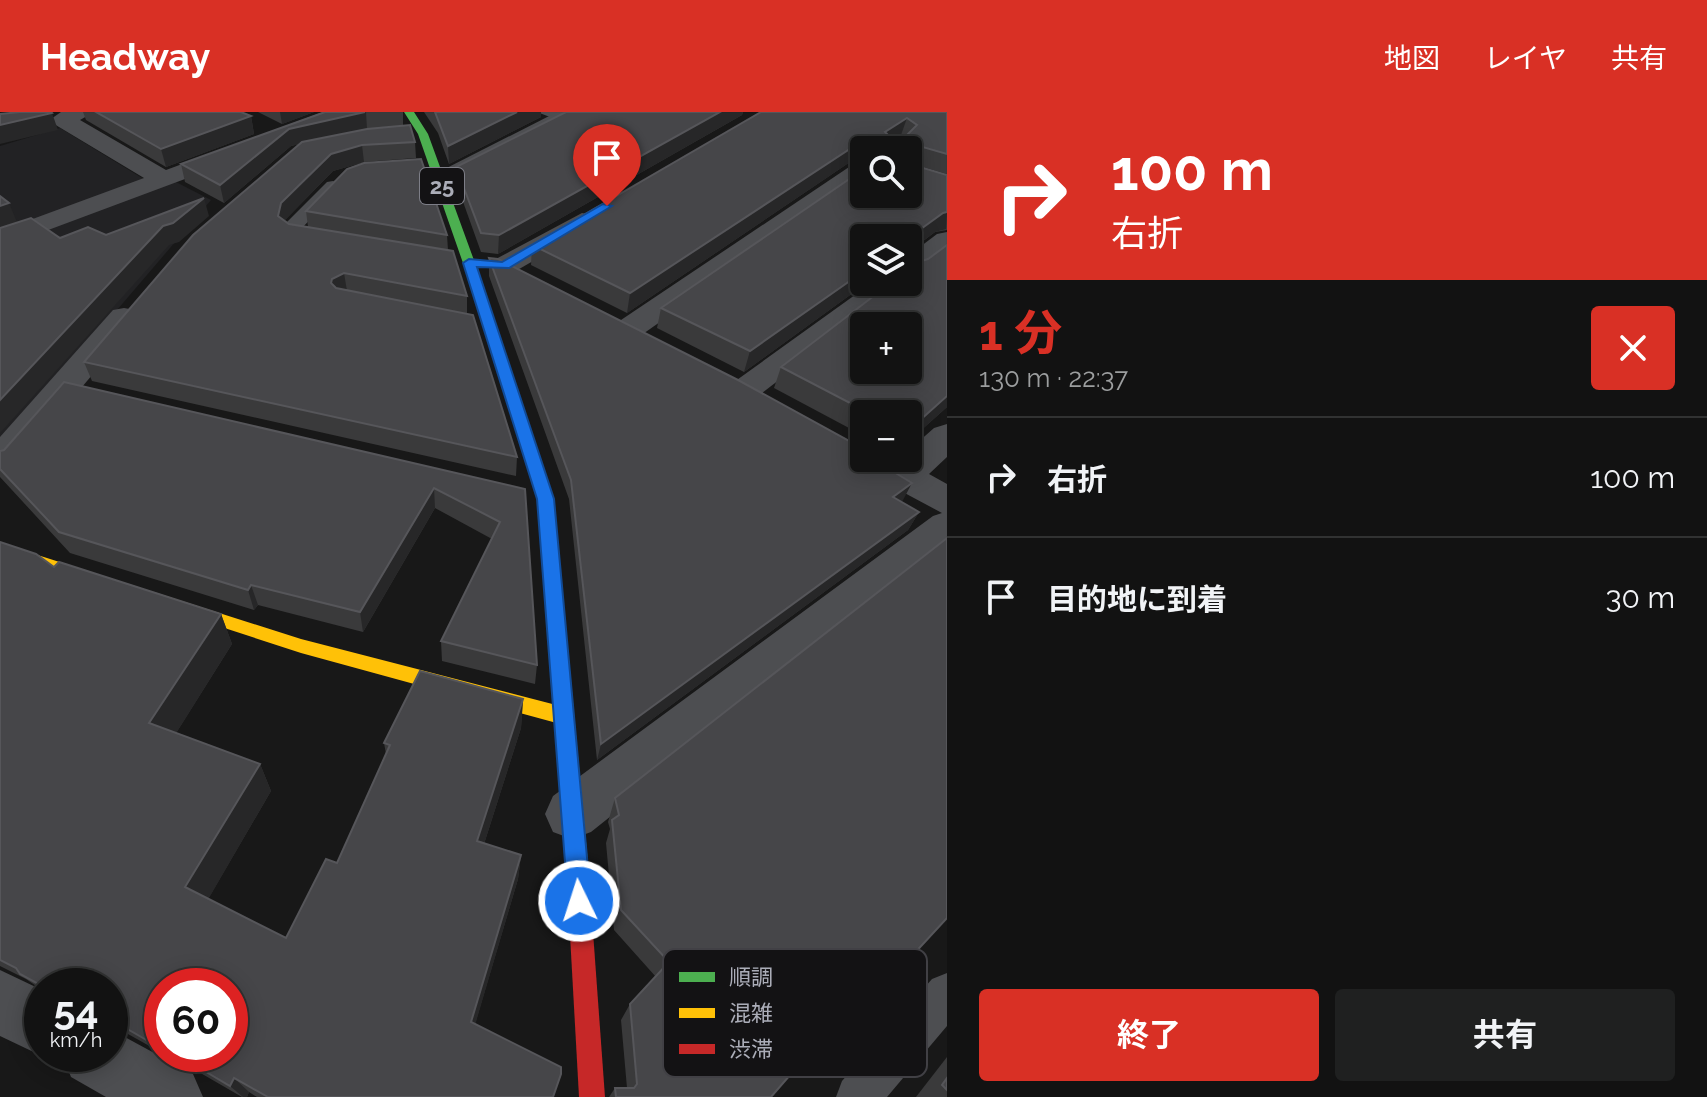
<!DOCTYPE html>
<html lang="ja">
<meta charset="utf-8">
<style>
:root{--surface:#121212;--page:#1f2020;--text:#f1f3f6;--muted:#9c9e9f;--line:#313232;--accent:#d93025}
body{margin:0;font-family:Raleway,"Noto Sans JP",sans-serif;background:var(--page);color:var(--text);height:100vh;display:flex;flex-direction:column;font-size:30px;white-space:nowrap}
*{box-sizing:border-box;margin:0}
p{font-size:26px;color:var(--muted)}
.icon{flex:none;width:44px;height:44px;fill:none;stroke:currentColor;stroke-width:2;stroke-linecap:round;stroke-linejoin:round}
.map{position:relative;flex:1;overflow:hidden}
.details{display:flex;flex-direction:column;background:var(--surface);width:760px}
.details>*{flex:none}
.hud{background:#d93025;color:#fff;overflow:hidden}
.buttons{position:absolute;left:850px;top:24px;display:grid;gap:16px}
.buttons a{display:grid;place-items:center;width:72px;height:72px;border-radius:8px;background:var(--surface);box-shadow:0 4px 20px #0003,0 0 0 2px var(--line);font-size:40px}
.speed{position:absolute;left:24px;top:856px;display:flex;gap:16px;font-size:40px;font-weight:700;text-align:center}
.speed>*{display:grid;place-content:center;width:104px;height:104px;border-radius:50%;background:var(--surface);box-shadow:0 4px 20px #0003,0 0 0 2px var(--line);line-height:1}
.speed small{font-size:20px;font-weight:400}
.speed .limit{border:12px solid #d22;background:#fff;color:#111}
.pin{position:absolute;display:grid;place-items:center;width:68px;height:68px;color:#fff;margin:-82px -34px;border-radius:50% 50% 50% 0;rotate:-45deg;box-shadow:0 0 8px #0007}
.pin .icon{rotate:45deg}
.me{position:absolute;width:88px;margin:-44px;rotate:356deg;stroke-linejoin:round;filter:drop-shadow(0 0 6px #0008)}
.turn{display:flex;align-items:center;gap:28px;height:168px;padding:0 32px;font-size:36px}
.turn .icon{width:104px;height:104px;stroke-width:2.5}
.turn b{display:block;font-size:56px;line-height:68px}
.round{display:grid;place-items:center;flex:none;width:84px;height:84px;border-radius:8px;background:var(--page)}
.overview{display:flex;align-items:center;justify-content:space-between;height:136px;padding:0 32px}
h1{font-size:48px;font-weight:700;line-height:60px;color:var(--accent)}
.button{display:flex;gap:16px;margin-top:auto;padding:16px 32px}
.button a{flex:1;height:92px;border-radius:8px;background:var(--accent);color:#fff;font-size:32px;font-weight:700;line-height:92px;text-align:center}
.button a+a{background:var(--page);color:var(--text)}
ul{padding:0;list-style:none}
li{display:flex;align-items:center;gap:24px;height:120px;padding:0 32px;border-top:2px solid var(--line)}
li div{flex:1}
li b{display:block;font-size:30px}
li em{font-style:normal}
header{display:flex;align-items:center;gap:48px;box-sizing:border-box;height:112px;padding:0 40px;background:var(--accent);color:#fff}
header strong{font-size:38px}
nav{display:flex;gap:44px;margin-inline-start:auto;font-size:28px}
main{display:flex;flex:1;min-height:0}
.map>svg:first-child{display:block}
</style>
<header>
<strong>Headway</strong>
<nav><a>地図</a><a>レイヤ</a><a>共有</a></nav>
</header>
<main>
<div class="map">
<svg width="947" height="985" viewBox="0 0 947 985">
<rect width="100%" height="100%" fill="#181818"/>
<g fill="#222224">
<polygon points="60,16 147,69 0,123 0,34"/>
<polygon points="174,69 211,88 0,335 0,133"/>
</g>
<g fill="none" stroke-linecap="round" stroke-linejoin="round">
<g fill="#4d4e51" fill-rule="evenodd">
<polygon points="537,0 562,0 571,5 563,10"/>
<polygon points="333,69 342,74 302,116 332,124 334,128 332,132 325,134 286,125 284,121 286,111 327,70"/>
<polygon points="947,861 947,914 887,985 836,985 842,969 932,867"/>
</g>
<g fill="#4d4e51" fill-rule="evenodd">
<polygon points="61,0 94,0 80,8 166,58 323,0 354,0 351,5 0,136 0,119 144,66 54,12 51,7"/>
<polygon points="557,0 585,0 582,5 449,74 431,74 427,69 431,64"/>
<polygon points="864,49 864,67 640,224 629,227 618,224 613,217 618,210 855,51"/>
<polygon points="582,101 592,103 595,109 592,115 514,160 504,163 494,160 490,154 494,148"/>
<polygon points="947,120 947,142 918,164 908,167 908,144 937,122"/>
<polygon points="873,170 907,170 758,284 746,287 734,284 729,277 734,270"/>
<polygon points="124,196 135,198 140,205 135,212 13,357 0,360 0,325 113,198"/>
<polygon points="947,312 947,345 929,362 947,372 947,436 591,720 572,727 553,720 545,702 553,684 933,404 942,401 856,355 850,346 856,337 864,335 864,346 908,346 908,339 934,316"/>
<polygon points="0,858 42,878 42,942 48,942 42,944 0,924"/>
<polygon points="110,917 193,962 203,985 106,985 71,965 62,942 110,942"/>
</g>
<polygon fill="#4caf50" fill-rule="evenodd" points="404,0 414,0 428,22 475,151 554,387 588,751 585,759 577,762 569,759 566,751 538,387 463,151 418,22"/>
<polygon fill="#ffc107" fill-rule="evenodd" points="0,431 301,527 564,595 571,598 574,604 571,610 564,613 301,541 0,443"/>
<polygon fill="#c62828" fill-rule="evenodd" points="577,740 585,743 588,751 605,985 579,985 566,751 569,743"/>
</g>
<g fill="#3a3a3b">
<polygon points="83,0 241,0 251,4 254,22 166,55 86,8"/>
<polygon points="258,0 314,0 282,12"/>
<polygon points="325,0 403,0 403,14 415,30 416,46 364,50 333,59 284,109 289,112 308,115 306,99 447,123 448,138 467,184 467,202 517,345 516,364 92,269 84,250 299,32 291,34 224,91 185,70 181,52"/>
<polygon points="424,0 541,0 541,5 449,52 438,21"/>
<polygon points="566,0 743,0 742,3 498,142 481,140 457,73 456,55"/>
<polygon points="761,0 947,0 947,62 913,52 947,63 947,118 935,120 914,136 913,148 909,157 928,147 947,133 947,295 908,330 908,302 864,302 864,324 774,276 781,255 908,170 908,126 864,126 864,170 868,170 744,260 657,216 661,196 908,38 864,38 864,47 853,48 627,201 531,153 532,133"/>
<polygon points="489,146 879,346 877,350 902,390 919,400 908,418 597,648 569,387 489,164"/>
<polygon points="0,339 525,377 537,553 535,572 442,549 441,529 492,427 435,396 363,520 258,493 254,498 70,441 0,365"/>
<polygon points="947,426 887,871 865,888 860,883 771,985 609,985 615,976 627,976 621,908 630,892 656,865 614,818 606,731 610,717 608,710 615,686"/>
<polygon points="0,430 54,455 221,502 232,532 176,621 260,652 271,679 208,787 286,826 337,751 386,642 384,631 523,587 521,616 484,732 521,743 518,767 475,912 553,985 257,985 249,980 247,985 242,985 178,948 177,950 163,942 230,942 162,874 162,941 110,912 110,874 42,874 42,878 26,867 0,854"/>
<polygon points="947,945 947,985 916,985"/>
</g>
<g fill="#272728">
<polygon points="280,0 314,0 282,12"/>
<polygon points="366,0 367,17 291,34 224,91 220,73 289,17"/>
<polygon points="517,0 541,0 541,5 449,52 448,34"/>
<polygon points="720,0 743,0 742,3 498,142 499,123"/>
<polygon points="52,1 58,18 0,32 0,13"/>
<polygon points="251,4 254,22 166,55 161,37"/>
<polygon points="907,6 901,23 879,38 885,20"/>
<polygon points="872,29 869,38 864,38 864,47 853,48 627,201 630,181 859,31"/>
<polygon points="362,33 364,50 333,59 284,109 278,104 281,91 331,42"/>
<polygon points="204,86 209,104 179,130 169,133 0,321 0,288 163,114"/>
<polygon points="9,91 17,110 0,116 0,94"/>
<polygon points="947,100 946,117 935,120 908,140 914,122 943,101"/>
<polygon points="864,159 864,170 868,170 744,260 750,239"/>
<polygon points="344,161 347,179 334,185 331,171 332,167"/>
<polygon points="947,284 947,295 908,330 908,319"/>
<polygon points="912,371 902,390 893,385"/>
<polygon points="434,376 435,396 363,520 360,500"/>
<polygon points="919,400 908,418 597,648 601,632"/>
<polygon points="251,473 258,493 254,498 248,478"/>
<polygon points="221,502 232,532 165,639 149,611"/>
<polygon points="523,587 521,616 477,754 477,729"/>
<polygon points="260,652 271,679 202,798 185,775"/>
<polygon points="521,743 518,767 471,927 471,910"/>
<polygon points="167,942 171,942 178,948 177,950"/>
<polygon points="234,966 249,980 247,985 243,985 230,974"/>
</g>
<g fill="#464649" stroke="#56565a" stroke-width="2" fill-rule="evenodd">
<polygon points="20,0 51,0 52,1 0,13 0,2"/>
<polygon points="96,0 241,0 251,4 161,37"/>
<polygon points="325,0 365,0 289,17 220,73 181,52"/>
<polygon points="435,0 517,0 448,34"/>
<polygon points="566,0 720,0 499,123 481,121 456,55"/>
<path d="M761,0h186v42l-31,-9 -4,3 1,17 34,10v37l-4,1 -29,21 -1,26h-5v-22h-44v33l-114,80 -89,-43 203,-139v25h44v-44h-36v-9l-13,2 -229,150 -98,-48zM907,6l10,7 -10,10h-19l-3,-3z"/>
<polygon points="410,13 415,30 362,33 331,42 281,91 278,104 289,112 453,139 467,184 344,161 332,167 331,171 336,176 473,203 517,345 84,250 193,123 302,30 367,17"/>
<polygon points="421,47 447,123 306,99 347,57 364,51"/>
<polygon points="0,84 9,91 0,94"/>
<polygon points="204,86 173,111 163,114 0,288 0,116 31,106 60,126 88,115 106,123"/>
<path d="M947,133v151l-39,35v-17h-37l-90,-47 111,-85h16v-12l10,-8 10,-3zM864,214h44v44h-44z"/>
<polygon points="489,146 498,147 738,268 864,337 864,346 879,346 876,349 912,371 893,385 919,400 601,632 571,368"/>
<polygon points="64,270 525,377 537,553 441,529 500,410 434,376 360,500 251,473 248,478 59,420 0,357 0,339 4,338"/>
<polygon points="947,426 947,806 887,871 878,862 771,985 616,985 615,976 634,976 637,972 630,892 669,850 621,798 612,708 619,703 615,686"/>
<polygon points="0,430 36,442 54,455 59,450 221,502 149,611 260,652 185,775 286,826 326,747 337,751 390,633 384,631 420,559 523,587 477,729 521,743 471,910 561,955 561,962 553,985 268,985 234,966 230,974 176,942 230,942 230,874 162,874 162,934 159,932 157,934 110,907 110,874 42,874 20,862 16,856 0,848"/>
<polygon points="947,966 947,978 942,973"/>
</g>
<polygon fill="#1a73e8" stroke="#114b97" stroke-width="2" points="603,92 612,94 509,156 477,155 554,387 591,789 588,798 579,801 571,798 568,789 537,387 463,151 469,147 502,150"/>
<g text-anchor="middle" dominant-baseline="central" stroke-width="8" stroke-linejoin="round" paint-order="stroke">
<rect fill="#131214" stroke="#7d7e87" stroke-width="2" x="420" y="56" width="44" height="36" rx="6"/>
<g font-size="22" font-weight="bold" fill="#abadb8">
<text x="442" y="74">25</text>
</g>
</g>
<rect x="663" y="837" width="264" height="128" rx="12" fill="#131214" stroke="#414045" stroke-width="2"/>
<rect x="679" y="860" width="36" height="10" fill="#4caf50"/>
<rect x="679" y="896" width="36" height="10" fill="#ffc107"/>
<rect x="679" y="932" width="36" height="10" fill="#c62828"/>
<g font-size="22" fill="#abadb8">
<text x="729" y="873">順調</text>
<text x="729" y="909">混雑</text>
<text x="729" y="945">渋滞</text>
</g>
</svg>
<div class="buttons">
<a><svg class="icon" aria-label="search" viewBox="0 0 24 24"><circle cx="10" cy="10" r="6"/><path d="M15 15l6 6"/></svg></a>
<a><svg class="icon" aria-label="layers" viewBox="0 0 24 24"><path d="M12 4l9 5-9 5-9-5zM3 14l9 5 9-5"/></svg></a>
<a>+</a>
<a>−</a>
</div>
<div class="speed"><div>54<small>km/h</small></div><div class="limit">60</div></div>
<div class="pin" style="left:607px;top:94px;background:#d93025"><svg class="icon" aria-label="arrive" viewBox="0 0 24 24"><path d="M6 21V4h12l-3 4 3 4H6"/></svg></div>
<svg class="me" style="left:579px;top:789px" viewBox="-20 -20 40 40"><circle r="17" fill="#1a73e8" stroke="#fff" stroke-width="3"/><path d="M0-11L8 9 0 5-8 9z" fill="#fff"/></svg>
</div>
<section class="details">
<div class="hud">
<div class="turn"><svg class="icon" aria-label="right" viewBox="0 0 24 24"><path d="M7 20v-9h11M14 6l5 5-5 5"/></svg><div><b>100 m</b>右折</div></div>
</div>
<div class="overview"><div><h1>1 分</h1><p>130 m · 22:37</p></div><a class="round" style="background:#d93025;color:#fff"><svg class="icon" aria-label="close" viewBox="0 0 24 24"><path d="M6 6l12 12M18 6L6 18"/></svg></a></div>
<ul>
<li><svg class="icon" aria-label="right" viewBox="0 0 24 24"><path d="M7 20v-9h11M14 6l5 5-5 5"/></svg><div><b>右折</b></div><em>100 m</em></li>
<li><svg class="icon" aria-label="arrive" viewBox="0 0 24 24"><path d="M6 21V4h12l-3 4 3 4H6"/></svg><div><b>目的地に到着</b></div><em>30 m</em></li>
</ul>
<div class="button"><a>終了</a><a>共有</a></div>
</section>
</main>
